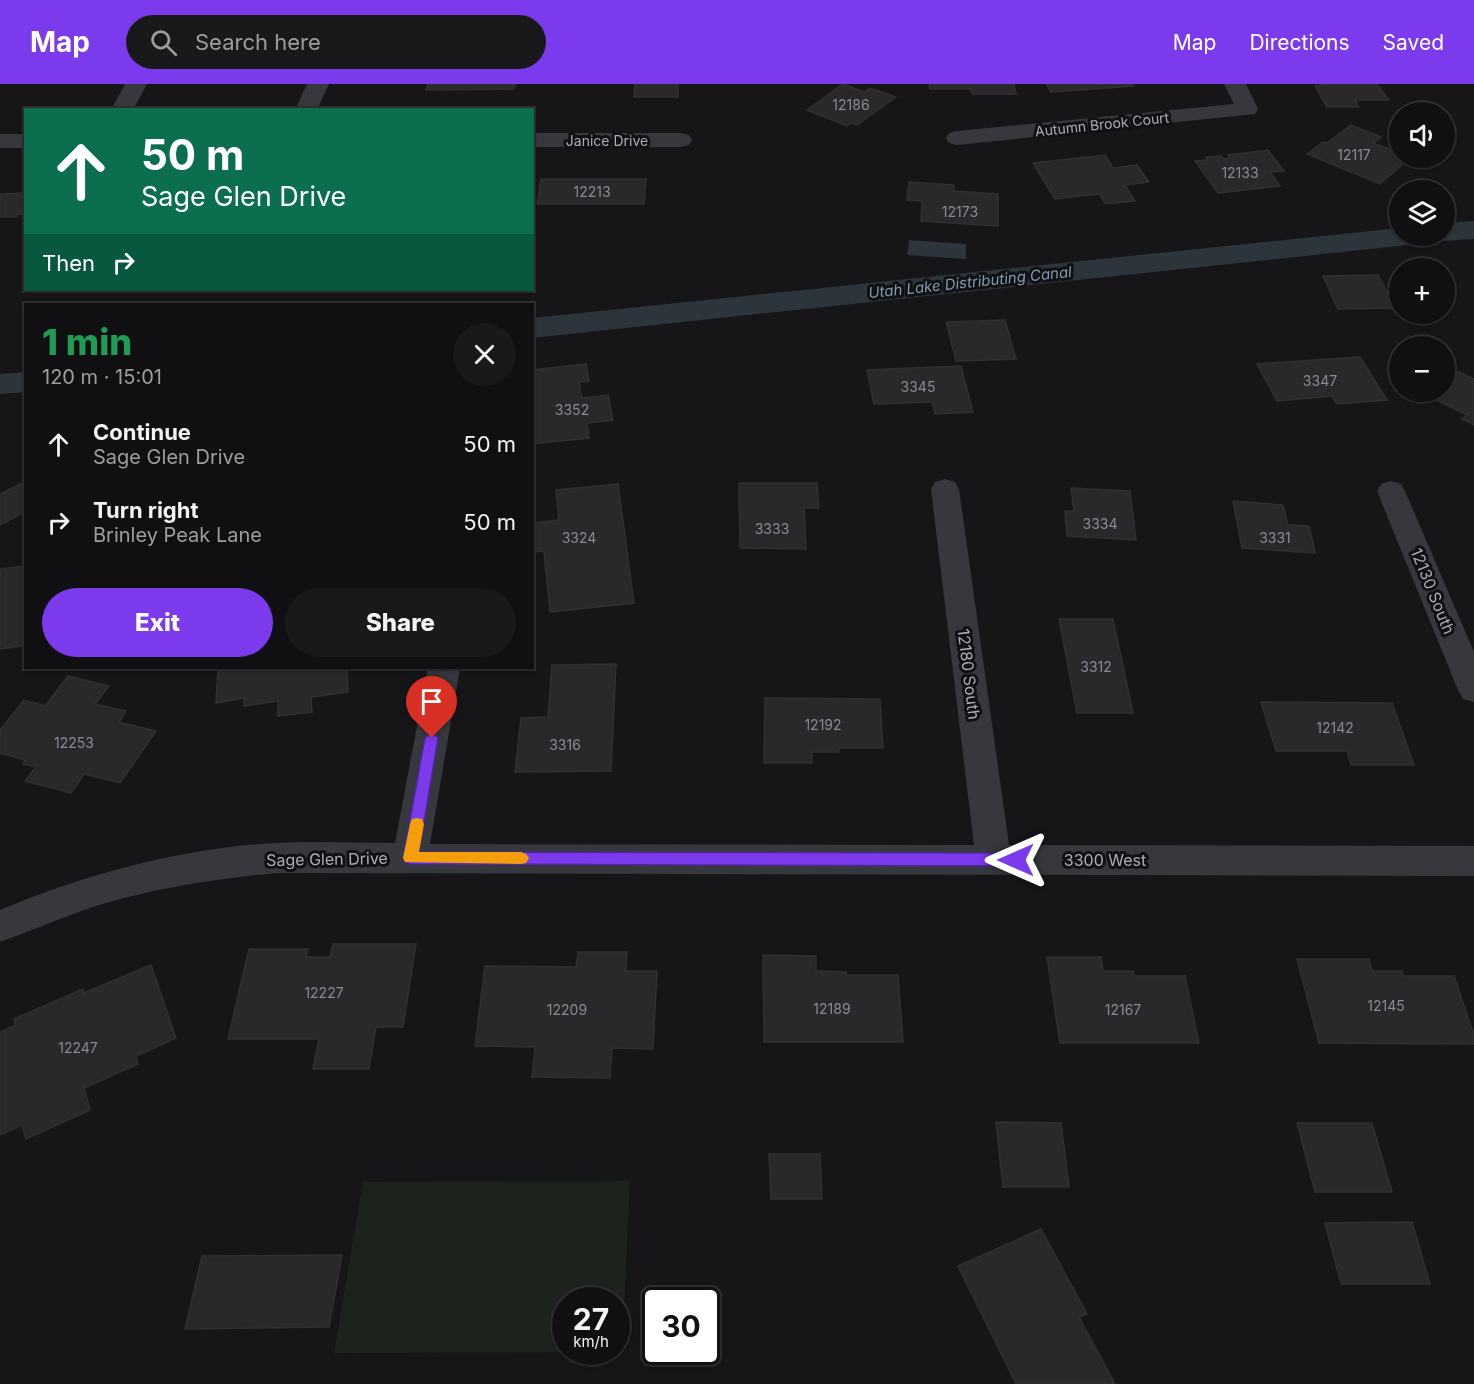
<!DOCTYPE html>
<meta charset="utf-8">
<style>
:root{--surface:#101012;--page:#19191b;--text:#f1f3f6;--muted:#9c9d9f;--line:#303032;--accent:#7c3aed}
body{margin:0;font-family:Inter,sans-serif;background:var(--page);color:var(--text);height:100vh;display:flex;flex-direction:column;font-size:22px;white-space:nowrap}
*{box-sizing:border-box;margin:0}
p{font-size:20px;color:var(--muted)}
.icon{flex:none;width:33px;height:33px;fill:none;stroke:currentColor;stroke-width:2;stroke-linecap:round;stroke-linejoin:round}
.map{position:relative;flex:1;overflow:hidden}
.drawer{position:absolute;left:24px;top:219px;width:510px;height:366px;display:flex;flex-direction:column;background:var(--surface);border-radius:0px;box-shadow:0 2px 4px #0004,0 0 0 2px var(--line)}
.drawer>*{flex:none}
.banner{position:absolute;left:24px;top:24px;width:510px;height:183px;border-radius:0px;box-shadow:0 2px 4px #0004,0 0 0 2px var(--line);background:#0b6e4f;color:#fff;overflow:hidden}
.fabs{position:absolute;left:1389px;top:18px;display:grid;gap:12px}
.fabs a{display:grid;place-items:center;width:66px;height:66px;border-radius:50%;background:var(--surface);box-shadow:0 2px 4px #0004,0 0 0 2px var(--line);font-size:30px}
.speed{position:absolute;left:552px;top:1203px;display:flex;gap:12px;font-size:30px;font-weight:700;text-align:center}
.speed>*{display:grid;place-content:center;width:78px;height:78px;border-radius:50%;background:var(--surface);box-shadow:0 2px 4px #0004,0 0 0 2px var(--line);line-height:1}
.speed small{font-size:15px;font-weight:400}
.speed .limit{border:3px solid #111;border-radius:9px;background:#fff;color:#111}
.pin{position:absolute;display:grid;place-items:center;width:51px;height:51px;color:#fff;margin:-62px -26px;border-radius:50% 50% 50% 0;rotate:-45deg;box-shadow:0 0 6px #0007}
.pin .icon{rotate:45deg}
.me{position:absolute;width:66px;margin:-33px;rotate:270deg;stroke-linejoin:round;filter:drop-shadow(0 0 4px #0008)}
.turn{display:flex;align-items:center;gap:21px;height:126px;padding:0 18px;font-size:27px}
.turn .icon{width:78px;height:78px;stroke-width:2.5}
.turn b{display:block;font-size:42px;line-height:51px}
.then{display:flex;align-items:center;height:57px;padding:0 18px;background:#0003;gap:12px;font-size:22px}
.round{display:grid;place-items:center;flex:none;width:63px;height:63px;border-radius:32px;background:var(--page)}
.head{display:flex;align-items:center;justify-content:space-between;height:102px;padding:0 18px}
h1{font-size:36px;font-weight:800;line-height:45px;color:#1e9e55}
.primary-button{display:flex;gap:12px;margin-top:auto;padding:12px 18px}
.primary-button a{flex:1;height:69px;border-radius:36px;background:var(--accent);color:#fff;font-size:24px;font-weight:800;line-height:69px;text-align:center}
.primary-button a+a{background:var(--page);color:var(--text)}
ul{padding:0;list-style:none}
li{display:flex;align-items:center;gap:18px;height:78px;padding:0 18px}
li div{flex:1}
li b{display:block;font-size:22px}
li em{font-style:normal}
header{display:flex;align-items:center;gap:36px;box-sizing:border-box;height:84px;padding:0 30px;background:var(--accent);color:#fff}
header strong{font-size:28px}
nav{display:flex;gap:33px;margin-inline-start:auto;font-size:21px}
.search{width:420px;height:54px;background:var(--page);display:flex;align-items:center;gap:15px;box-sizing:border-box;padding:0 21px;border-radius:33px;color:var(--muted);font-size:22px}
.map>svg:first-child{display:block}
</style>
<header>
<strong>Map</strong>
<div class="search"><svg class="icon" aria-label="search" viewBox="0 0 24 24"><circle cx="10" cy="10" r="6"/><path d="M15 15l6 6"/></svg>Search here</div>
<nav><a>Map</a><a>Directions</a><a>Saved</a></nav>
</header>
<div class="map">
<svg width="1474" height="1300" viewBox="0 0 1474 1300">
<rect width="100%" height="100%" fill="#161618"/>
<path fill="#1c231d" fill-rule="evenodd" d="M630,1097l-8,171 -288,1 29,-171zM616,1216v52h-50v-52z"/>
<polygon fill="#2c353c" points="909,156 966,160 966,175 907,171"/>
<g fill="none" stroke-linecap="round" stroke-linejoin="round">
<g fill="#2c353c" fill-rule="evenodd">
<polygon points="1474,137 1474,155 1444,157 1432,152 1444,152 1444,139"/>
<polygon points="1400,144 1400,152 1423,152 1418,158 1408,161 532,254 532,234"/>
<polygon points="26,288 26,308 0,310 0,290"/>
</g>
</g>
<g fill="#29292c" stroke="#303034" stroke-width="1.5">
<polygon points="428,0 515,0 514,5 426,6"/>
<polygon points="635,0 678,0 678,13 634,13"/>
<polygon points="843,0 864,8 870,4 896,13 857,41 851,39 847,42 807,26"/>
<polygon points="929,0 1014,0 1016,10 972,10 971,5 930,5"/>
<polygon points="1046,0 1132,0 1133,2 1051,8"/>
<polygon points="1320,0 1377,0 1389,16 1355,16 1359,23 1327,23 1315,2 1321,2"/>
<polygon points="1351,41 1381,53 1373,59 1400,69 1400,74 1410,74 1380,100 1307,70 1323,58 1327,59"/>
<polygon points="1268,66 1284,87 1270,88 1280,102 1218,109 1195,77 1208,76 1206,73 1221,72 1223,75 1230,74 1228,71"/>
<polygon points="1105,71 1113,84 1137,81 1149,98 1125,101 1135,117 1106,120 1099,110 1055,115 1033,79"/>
<polygon points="541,95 646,95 644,120 537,120"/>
<polygon points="909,98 954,101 954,107 998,110 998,142 921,137 922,117 907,116"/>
<polygon points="26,109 26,130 18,130 16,133 0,133 0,110"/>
<polygon points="1378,191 1395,224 1338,225 1323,192"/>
<polygon points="1005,236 1016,275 956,277 946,238"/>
<polygon points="1360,273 1387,316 1337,320 1332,312 1277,317 1257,280"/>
<polygon points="586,280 589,297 579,298 582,314 608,311 613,336 587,339 589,354 532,360 532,286"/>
<polygon points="1444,281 1474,295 1474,341 1462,335 1467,331 1420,308 1444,308"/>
<polygon points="961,282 973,328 935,330 932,318 874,320 867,286"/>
<polygon points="26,397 26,427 0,441 0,410"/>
<polygon points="739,399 817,399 819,424 804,424 806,465 740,464"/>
<polygon points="618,400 634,519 550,528 544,467 532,468 532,439 559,436 556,406"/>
<polygon points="1071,404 1130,407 1136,456 1067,452 1065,427 1074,427"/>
<polygon points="1233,417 1283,421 1288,441 1309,442 1315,469 1242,464"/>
<polygon points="26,482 26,561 0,565 0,485"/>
<polygon points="1059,535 1113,535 1133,629 1077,629"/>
<polygon points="616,580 611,687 515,688 521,634 548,633 552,581"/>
<polygon points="222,584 347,584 348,608 311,613 312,628 278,632 278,617 244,622 244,614 216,619 218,585"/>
<polygon points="68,592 109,602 95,620 126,627 119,638 156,647 120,699 84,690 71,709 25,697 36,683 23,680 25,676 0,669 0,646 24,616 45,622"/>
<polygon points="765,614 880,615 883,664 839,664 839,668 812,668 812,679 764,679"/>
<polygon points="1261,618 1392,619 1414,681 1351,681 1347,667 1276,667"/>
<polygon points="333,860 416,860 403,943 376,943 369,985 313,985 319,955 228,955 249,865 308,865 306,873 330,873"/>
<polygon points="578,868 627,868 626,887 657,887 653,965 612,964 610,994 532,993 535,963 475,962 485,882 576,883"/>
<polygon points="763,871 816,872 816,887 846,888 846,891 898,891 903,958 764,958"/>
<polygon points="1047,873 1101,873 1103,887 1133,887 1134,892 1185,892 1199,959 1060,959"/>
<polygon points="1297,875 1369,875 1372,887 1402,887 1403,892 1454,892 1474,951 1474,960 1319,959"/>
<polygon points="151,881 176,954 136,972 138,980 84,1004 90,1026 26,1055 22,1041 0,1051 0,948 16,941 14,935 83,905 84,909"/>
<polygon points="996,1038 1061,1039 1069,1103 1003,1103"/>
<polygon points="1297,1039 1372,1039 1392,1108 1315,1108"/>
<polygon points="769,1070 820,1070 822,1115 771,1115"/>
<polygon points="1412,1138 1430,1200 1341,1200 1325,1139"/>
<polygon points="1041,1145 1087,1230 1079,1233 1115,1300 1016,1300 958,1182"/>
<polygon points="342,1171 329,1243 185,1245 202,1172"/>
</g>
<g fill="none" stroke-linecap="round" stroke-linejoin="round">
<g fill="#37383d" fill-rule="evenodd">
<polygon points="125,0 147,0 133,26 111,26"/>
<polygon points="307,0 329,0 317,26 295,26"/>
<polygon points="1224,0 1246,0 1258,25 1255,30 957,61 949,59 946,54 949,49 957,47 1234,20"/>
<polygon points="532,49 681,49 689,51 692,56 689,61 681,63 532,63"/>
<rect x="0" y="50" width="26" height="14"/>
<path d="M945,395l10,3 4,7 50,356 465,1v30l-1198,-3c-60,6 -119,15 -177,32 -34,11 -66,25 -99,37v-32c87,-36 181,-62 276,-67 39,-2 79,0 119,0l33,-175h32l-30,176 544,1 -43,-356 4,-7z"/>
<polygon points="1391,397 1401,400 1405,407 1474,568 1474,618 1463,615 1458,606 1377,407 1381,400"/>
</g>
</g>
<polygon fill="#7c3aed" stroke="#51269a" stroke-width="1.5" points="432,648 438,654 419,768 1016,769 1021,771 1023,776 1021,780 1016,782 410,780 405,778 403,774 425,654"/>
<polygon fill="#f59e0b" points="417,734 422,735 424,740 419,768 521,768 526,770 529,774 526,779 521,780 405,778 403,774 410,740 412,735"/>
<g text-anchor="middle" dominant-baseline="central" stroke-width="6" stroke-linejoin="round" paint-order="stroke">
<g font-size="14" fill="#888b94">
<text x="851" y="20">12186</text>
<text x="1354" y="70">12117</text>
<text x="1240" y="88">12133</text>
<text x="592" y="107">12213</text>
<text x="960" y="127">12173</text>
<text x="1320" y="296">3347</text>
<text x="918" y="302">3345</text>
<text x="572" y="325">3352</text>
<text x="1100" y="439">3334</text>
<text x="772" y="444">3333</text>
<text x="579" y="453">3324</text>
<text x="1275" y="453">3331</text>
<text x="1096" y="582">3312</text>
<text x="823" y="640">12192</text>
<text x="1335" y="643">12142</text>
<text x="74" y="658">12253</text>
<text x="565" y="660">3316</text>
<text x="324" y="908">12227</text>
<text x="1386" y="921">12145</text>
<text x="832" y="924">12189</text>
<text x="567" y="925">12209</text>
<text x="1123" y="925">12167</text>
<text x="78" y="963">12247</text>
</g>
<g font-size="14" fill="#a8adb8" stroke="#111113">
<text transform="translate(1102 40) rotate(-6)">Autumn Brook Court</text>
<text x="607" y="56">Janice Drive</text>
</g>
<g font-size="15" font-style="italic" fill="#7f9bb3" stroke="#111113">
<text transform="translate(970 198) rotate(-6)">Utah Lake Distributing Canal</text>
</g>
<g font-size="16" fill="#a8adb8" stroke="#111113">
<text transform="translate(1433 507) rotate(68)">12130 South</text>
<text transform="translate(969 590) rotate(83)">12180 South</text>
<text transform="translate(327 775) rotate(-1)">Sage Glen Drive</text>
<text x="1105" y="776">3300 West</text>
</g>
</g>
</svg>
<div class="fabs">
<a><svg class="icon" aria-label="sound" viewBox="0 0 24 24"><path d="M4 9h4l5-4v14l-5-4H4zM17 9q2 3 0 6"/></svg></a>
<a><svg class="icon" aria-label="layers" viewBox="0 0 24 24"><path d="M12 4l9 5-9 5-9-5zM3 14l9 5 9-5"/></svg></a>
<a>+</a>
<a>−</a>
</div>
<div class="speed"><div>27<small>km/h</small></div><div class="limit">30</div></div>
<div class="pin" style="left:432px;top:654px;background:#d93025"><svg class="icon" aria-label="arrive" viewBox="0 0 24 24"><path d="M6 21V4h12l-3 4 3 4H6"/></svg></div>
<svg class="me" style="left:1016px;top:776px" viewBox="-20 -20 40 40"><path d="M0-17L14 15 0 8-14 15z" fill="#7c3aed" stroke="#fff" stroke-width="4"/></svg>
<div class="banner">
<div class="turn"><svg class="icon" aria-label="ahead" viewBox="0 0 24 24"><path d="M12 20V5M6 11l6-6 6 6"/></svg><div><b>50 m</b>Sage Glen Drive</div></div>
<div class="then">Then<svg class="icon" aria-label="right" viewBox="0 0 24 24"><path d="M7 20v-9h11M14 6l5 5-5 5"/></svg></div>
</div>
<section class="drawer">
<div class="head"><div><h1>1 min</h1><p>120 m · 15:01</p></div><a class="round"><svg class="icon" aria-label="close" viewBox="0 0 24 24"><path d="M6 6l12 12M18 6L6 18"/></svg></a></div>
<ul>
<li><svg class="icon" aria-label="ahead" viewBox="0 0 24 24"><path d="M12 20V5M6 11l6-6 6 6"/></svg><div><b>Continue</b><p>Sage Glen Drive</p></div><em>50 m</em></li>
<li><svg class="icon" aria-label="right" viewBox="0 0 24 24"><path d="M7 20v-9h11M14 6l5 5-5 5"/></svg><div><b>Turn right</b><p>Brinley Peak Lane</p></div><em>50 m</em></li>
</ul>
<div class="primary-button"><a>Exit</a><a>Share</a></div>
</section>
</div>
